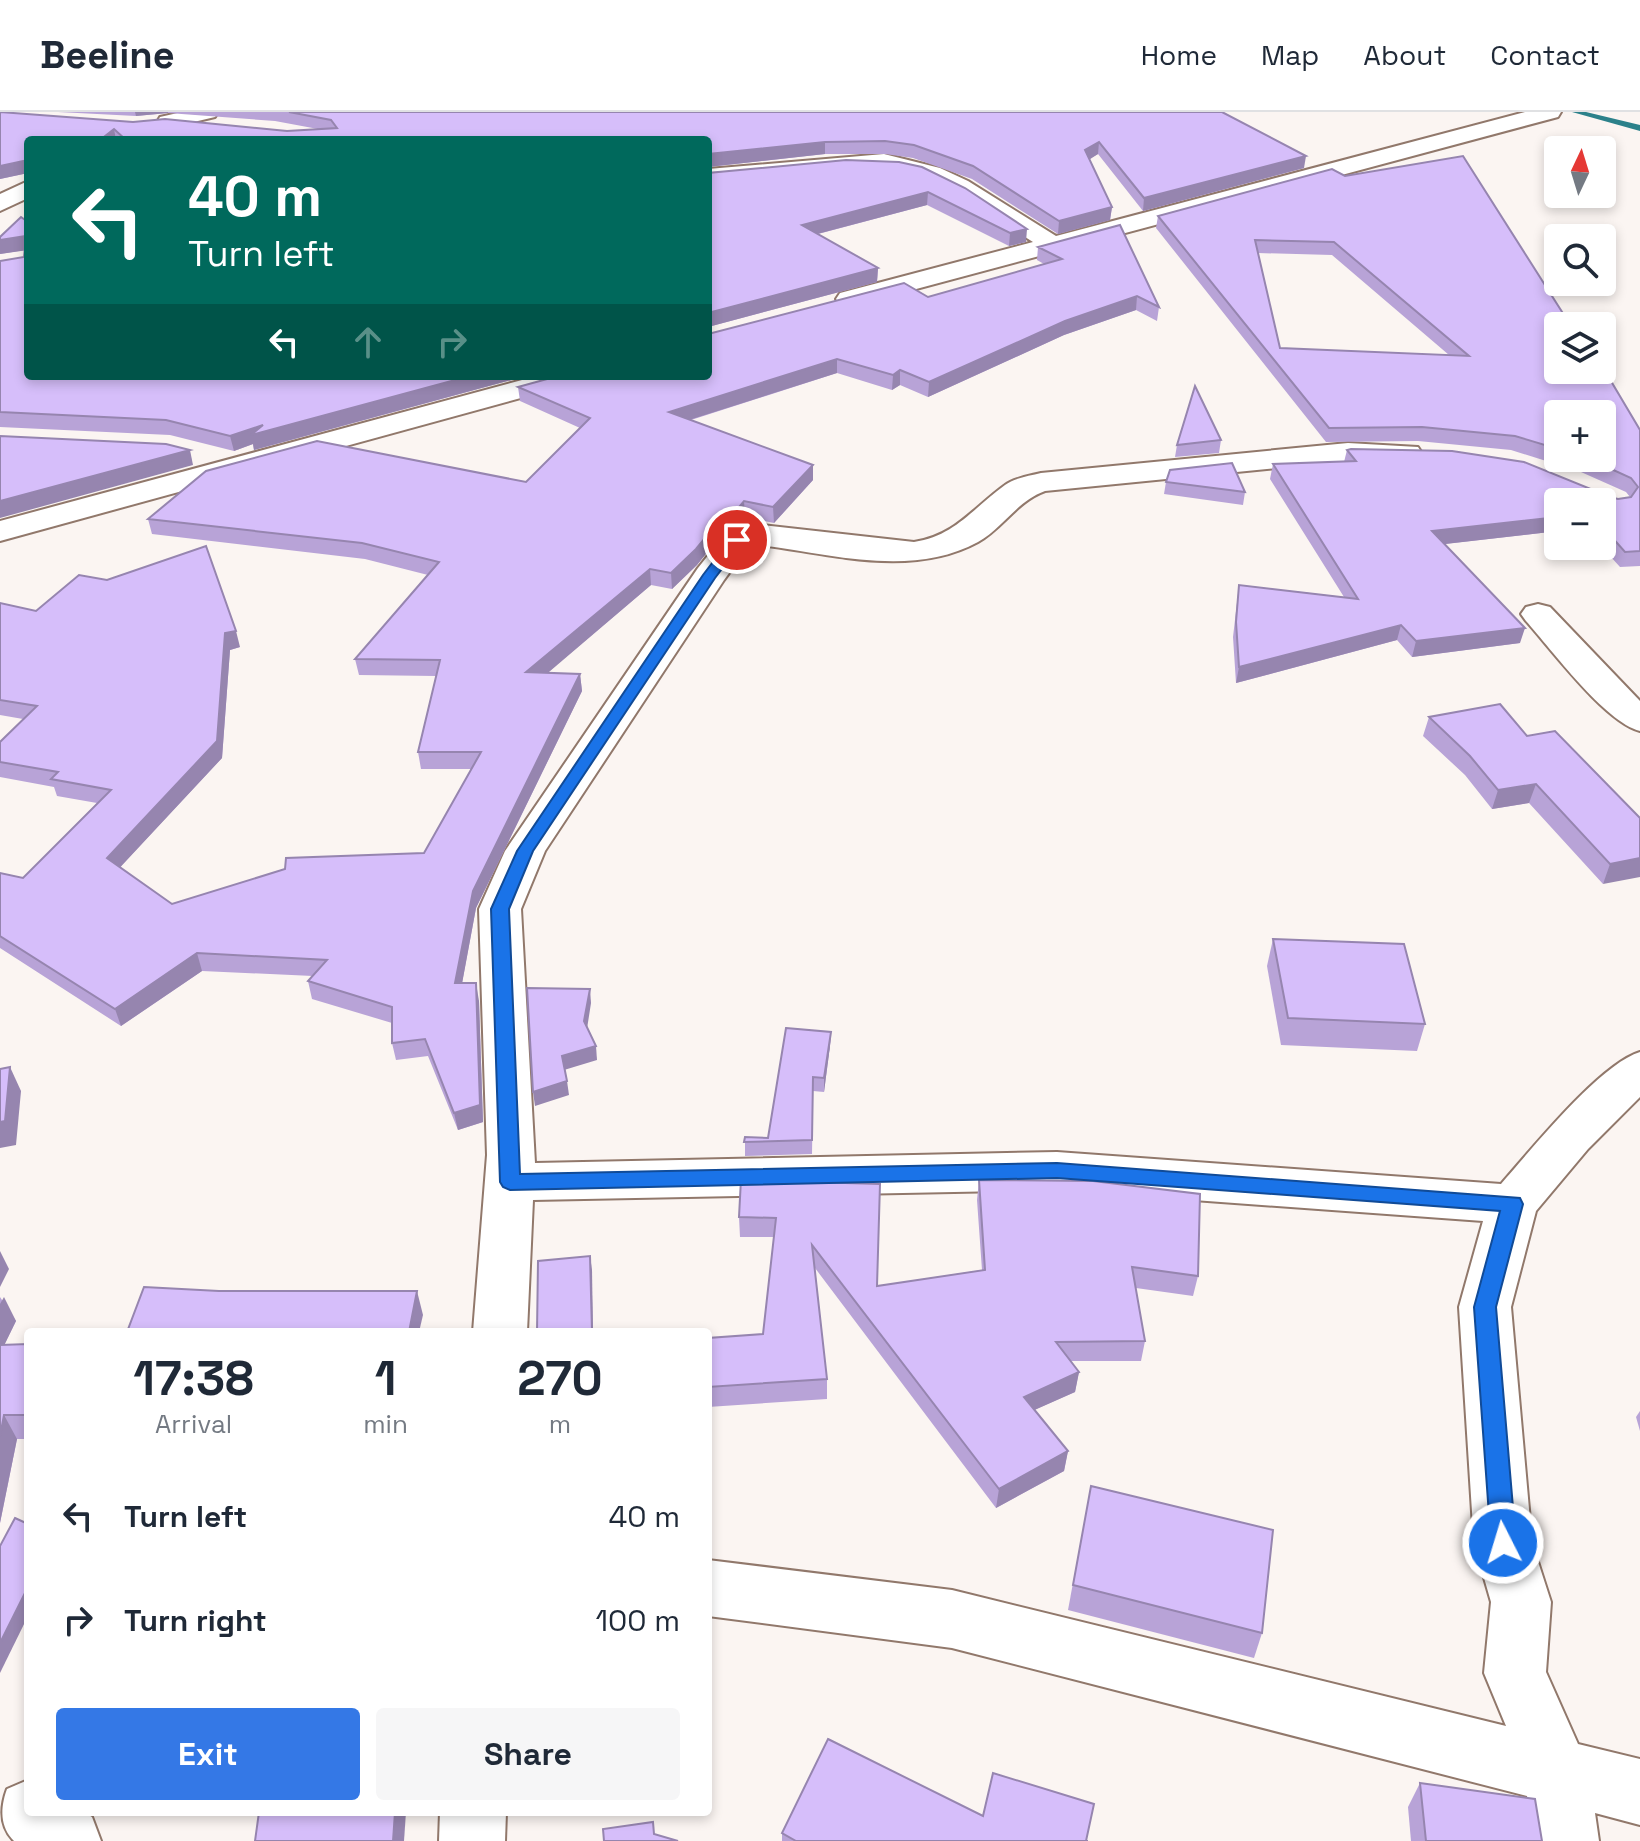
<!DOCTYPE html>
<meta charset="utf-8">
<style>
:root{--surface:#fff;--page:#f6f6f7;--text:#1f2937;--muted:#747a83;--line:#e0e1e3;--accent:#3478e6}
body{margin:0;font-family:"Space Grotesk",sans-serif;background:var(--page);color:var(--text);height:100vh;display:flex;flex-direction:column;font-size:30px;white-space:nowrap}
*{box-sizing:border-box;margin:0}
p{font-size:26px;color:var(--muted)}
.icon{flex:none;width:44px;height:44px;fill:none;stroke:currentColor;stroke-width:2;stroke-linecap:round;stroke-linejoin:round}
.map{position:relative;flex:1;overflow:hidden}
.sheet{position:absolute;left:24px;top:1216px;width:688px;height:488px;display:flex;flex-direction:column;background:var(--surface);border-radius:8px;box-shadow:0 4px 12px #0003}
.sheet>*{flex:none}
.guide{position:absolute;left:24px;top:24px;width:688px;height:244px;border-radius:8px;box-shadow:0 4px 12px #0003;background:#00695c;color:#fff;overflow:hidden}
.needle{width:52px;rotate:4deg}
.fabs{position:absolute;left:1544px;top:24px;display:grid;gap:16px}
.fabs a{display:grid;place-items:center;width:72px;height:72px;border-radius:8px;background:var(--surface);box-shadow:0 4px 12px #0003;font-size:40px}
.pin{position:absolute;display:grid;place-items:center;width:68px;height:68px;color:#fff;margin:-34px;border:4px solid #fff;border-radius:50%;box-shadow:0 2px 8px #0007}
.me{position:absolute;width:88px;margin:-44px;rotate:355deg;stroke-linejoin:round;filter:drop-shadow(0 0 6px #0008)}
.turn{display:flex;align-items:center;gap:28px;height:168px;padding:0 32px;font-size:36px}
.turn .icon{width:104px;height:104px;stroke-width:2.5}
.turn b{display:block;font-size:56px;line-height:68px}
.lanes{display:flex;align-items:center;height:76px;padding:0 32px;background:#0003;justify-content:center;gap:40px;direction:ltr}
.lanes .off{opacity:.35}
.eta{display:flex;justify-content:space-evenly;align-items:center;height:136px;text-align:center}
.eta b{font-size:48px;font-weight:700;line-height:56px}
.cta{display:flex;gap:16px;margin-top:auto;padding:16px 32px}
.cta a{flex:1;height:92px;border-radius:8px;background:var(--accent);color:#fff;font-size:32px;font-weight:700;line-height:92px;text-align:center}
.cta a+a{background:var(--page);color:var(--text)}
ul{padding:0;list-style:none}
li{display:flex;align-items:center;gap:24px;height:104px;padding:0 32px}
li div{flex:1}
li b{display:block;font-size:30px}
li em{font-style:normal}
header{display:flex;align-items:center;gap:48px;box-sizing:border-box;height:112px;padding:0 40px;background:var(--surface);border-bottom:2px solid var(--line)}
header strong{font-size:38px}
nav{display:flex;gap:44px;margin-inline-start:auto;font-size:28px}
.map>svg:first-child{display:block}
</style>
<header>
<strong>Beeline</strong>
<nav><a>Home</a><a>Map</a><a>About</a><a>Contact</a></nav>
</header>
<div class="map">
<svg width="1640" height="1729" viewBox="0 0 1640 1729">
<rect width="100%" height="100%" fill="#fbf5f2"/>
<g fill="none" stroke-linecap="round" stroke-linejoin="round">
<polygon fill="#2c818a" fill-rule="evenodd" points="1572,0 1586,0 1640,13 1640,19"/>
<g stroke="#91786b" stroke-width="4">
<g id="street">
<polygon points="182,0 218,0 215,5 168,16 157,10 160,5"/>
<polygon points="1525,0 1561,0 1558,5 849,195 840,193 836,187 840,181 1033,130 952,79 924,66 884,56 708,71 708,57 884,42 940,56 968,69 1056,124"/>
<polygon points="28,69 28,86 0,99 0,82"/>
<polygon points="537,264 583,264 579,270 0,429 0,409"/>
<path d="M1348,331l70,4 4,6 -4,6 -11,3 -59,-1 -303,30c-28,10 -42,37 -67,51 -66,36 -147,12 -217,3l-13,2 -24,33 -179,271 -24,58 14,254 522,-11 444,32c30,-34 99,-120 139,-132v45l-52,52 -52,62 -25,96 21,236 19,59 -5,70 32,72 62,15v66l-45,-12 4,28h-66l-6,-45 -575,-148 -244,-32v-56l244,30 554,136 -22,-53 7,-71 -17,-59 -15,-236 24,-86 -426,-31 -524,10 -6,132h-54l14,-177 -8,-246 26,-58 193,-283 28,-35 35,-8 153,17c41,-6 59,-34 91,-57 9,-7 24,-9 36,-12z"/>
<path d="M1538,492l12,3 90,94v30c-35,-9 -88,-81 -114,-110l-5,-7 5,-7z"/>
<path d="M28,1668v32h56l8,5 9,24h-87c-14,-14 -14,-33 -7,-52z"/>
<polygon points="440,1700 506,1700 505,1729 439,1729"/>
</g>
</g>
<use href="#street" fill="#fff" fill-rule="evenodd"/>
</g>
<g fill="#b8a3d7" fill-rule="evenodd">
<polygon points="0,0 133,10 287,19 318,17 275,9 168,1 136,4 58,0 1222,0 1304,56 1143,99 1098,42 1089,47 1112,95 1110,108 1058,122 972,67 913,46 885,42 825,42 708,55 708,28 28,28 28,61 0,67"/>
<polygon points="899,50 1026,130 1009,134 927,93 818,122 878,156 877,170 708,215 708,61"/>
<path d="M1332,57l239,157 69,104v136l-20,1 -19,-21 1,-44h-44v29l-114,13 76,99 -108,14 -15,-17 -161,43 -3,-46 6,-52 105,12 -74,-118 3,-15 71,-2 3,-12 271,49 12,-2 -4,-5 -45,-20 -70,-22 -93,-9 -92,1 -170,-214 2,-12zM1258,141l74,2 117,100 -169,-7zM1558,302l44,44h-44z"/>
<polygon points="28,110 28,264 526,264 254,338 253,332 234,339 170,323 0,315 0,149 24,145 25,138 0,142"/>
<polygon points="1038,135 1159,195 1157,209 1136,198 1064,223 928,285 900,273 892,278 837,261 691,308 813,353 813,368 774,411 745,405 736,416 724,419 697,453 672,477 651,473 547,561 580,562 582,579 476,796 462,871 479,889 483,1010 458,1018 428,944 396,948 392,931 392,911 312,887 308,869 313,864 202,859 121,914 0,836 0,761 23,766 97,691 57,684 54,675 0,665 0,630 23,607 0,603 0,491 36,499 240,535 230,538 222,646 120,755 172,792 424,741 472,657 421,657 418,640 436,564 359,563 355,547 428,463 365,447 152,422 148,407 526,370 580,316 520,289 518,275 928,185 1044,152 1037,148"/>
<polygon points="1221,328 1219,341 1175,345 1177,333"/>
<polygon points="1166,370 1245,380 1243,393 1164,382"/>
<polygon points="1429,605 1527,624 1640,706 1603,772 1529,691 1492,697 1465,663 1423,624"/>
<polygon points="1273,827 1425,912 1417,939 1281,933 1267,854"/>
<polygon points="831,920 830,934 824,980 813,979 812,1042 745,1044 745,1025 768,1026"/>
<polygon points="979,1068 1198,1164 1193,1184 1136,1176 1145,1229 1141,1249 1070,1249 1079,1260 1075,1280 1034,1298 1068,1339 1064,1359 996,1396 815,1156 827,1267 827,1287 708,1295 708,1226 763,1222 774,1125 740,1125 739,1105 811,1070 877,1174 982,1158 977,1088"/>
<polygon points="0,1185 16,1209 4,1233 28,1232 28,1327 17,1327 0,1411"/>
<polygon points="1640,1299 1640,1319 1636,1305"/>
<polygon points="1091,1374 1262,1521 1254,1546 1068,1498"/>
<polygon points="1420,1671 1542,1729 1411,1729 1408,1695"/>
<polygon points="983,1704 1088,1729 782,1729 782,1721"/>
</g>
<g fill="#9685af">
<polygon points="135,0 168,0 168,1 136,4"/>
<polygon points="114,17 116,28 100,28"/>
<polygon points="825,30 825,42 708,55 708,42"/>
<polygon points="1099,30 1098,42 1084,51 1085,38"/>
<polygon points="1306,44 1304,56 1143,99 1144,86"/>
<polygon points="28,48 28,61 0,67 0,54"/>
<polygon points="928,80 927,93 802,126 802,113"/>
<polygon points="1112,95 1110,108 1058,122 1059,109"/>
<polygon points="1027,117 1026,130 1009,134 1010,121"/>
<polygon points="26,124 28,138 0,142 0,128"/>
<polygon points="878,156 877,170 708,215 708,201"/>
<polygon points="1137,184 1136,198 1064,223 928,285 929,270 1065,209"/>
<polygon points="837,247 837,261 670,314 669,300"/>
<polygon points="900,258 900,273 892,278 893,263"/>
<polygon points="470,264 526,264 254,338 253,332 234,339 230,324 263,313"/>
<polygon points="190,338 193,353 0,406 0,389"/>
<polygon points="813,353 813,368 774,411 773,395"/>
<polygon points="744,389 745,405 736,416 724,419 697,453 672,477 671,461 723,404"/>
<polygon points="1558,405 1558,419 1428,434 1432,419"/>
<polygon points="650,457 651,473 529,577 526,560"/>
<polygon points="1401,513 1397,528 1236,571 1239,555"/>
<polygon points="1525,516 1520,531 1412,545 1416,529"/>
<polygon points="236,519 240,535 230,538 222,646 113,763 107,746 225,521"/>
<polygon points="580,562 582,579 476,796 459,888 455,871 473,779"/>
<polygon points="1536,672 1529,691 1492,697 1498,678"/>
<polygon points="1640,746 1640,765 1603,772 1610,752"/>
<polygon points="197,841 202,859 121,914 115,897"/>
<polygon points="476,871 479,889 483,1010 458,1018 454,1001"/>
<polygon points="590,877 591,891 586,923 584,909"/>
<polygon points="831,920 830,934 824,980 824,966"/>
<polygon points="596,934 597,948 564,958 562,944"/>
<polygon points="10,955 21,979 16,1033 0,1036 0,1010"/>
<polygon points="567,969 569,983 535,994 533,980"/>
<polygon points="0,1139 9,1157 0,1175"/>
<polygon points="590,1144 592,1158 593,1220 592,1220"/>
<polygon points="417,1179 423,1203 419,1220 409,1220"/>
<polygon points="4,1185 16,1209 0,1242 0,1192"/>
<polygon points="1079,1260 1075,1280 1021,1304 1024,1285"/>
<polygon points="4,1303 17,1327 0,1411 0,1324"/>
<polygon points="1068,1339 1064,1359 996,1396 999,1377"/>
<polygon points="28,1475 28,1504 0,1561 0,1531"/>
<polygon points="395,1700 406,1700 404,1729 393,1729"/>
</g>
<g fill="#d6befa" stroke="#9685af" stroke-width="2" fill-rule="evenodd">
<polygon points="0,0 133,10 165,7 287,19 337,16 331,8 289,0 1222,0 1306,44 1144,86 1099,30 1085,38 1112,95 1059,109 973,54 914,33 885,29 825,30 708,42 708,28 126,28 114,17 100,28 28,28 28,48 0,54"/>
<path d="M1463,44l108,170h-13v44h44v-4l38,64v121l-15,1 -23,-26v-24h-44v15l-126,14 93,97 -109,13 -15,-16 -162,42 -3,-45 3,-37 119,14 -85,-135 83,-3 -9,-11 4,-1 101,2 72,11 69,28h11l2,6 12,3 13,-2 7,-10 -7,-9 -44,-20h15v-44h-44v35l-43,-13 -93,-9 -93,1 -171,-212 174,-47 13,7zM1255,128l79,2 135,114 -189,-8z"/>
<polygon points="846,48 899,50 922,55 965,76 1027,117 1010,121 928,80 802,113 878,156 708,201 708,61"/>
<polygon points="21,105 28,110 28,264 470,264 251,323 263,313 230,324 166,308 0,300 0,149 24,145 26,124 0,128 0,125"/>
<polygon points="1120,113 1159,195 1137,184 1065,209 929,270 900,258 893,263 837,247 669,300 813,353 773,395 744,389 735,400 723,404 696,437 671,461 650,457 526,560 580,562 473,779 455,871 476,871 480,993 454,1001 425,927 392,931 392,895 308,869 327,848 197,841 115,897 0,824 0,761 23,766 111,678 51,667 58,660 0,650 0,630 37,594 0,588 0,491 36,499 79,463 107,468 206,434 236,519 225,521 217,629 107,746 172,792 285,757 286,746 424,741 481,640 418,640 440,548 355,547 439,450 362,431 148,407 206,359 317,329 526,370 590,306 518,275 558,264 708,264 708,222 904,171 928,185 1062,147 1038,135"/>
<polygon points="1195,274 1221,328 1177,333"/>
<polygon points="0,324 166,332 190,338 0,389"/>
<polygon points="1232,351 1245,380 1166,370 1170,358"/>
<polygon points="1500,592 1527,624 1555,619 1640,706 1640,746 1610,752 1536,672 1498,678 1470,644 1429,605"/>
<polygon points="1273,827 1404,832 1425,912 1288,906"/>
<polygon points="527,876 590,877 584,909 596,934 562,944 567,969 533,980"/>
<polygon points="786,916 831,920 824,966 813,965 812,1028 744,1030 745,1025 768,1026"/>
<polygon points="10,955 5,1009 0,1010 0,957"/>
<polygon points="811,1066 811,1070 880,1072 877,1174 985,1158 979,1068 1093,1069 1200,1082 1198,1164 1132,1155 1145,1229 1056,1230 1079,1260 1024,1285 1068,1339 999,1377 812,1133 827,1267 708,1275 708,1226 763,1222 776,1106 739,1105 741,1067"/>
<polygon points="590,1144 592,1220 537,1220 538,1149"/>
<polygon points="144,1175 219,1179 417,1179 409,1220 127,1220"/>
<polygon points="28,1232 28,1303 4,1303 0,1324 0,1233"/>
<polygon points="1091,1374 1273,1418 1262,1521 1073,1473"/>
<polygon points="15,1406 28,1412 28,1475 0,1531 0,1434"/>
<polygon points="828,1627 983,1704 993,1661 1094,1692 1086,1729 1088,1729 796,1729 782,1721"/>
<polygon points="1420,1671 1535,1687 1542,1729 1426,1729"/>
<polygon points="259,1700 395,1700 393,1729 255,1729"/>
<polygon points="653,1710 654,1722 678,1729 604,1729 603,1717"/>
</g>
<polygon fill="#1a73e8" stroke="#114b97" stroke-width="2" points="732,425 744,428 715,466 533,739 509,797 520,1062 1057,1051 1520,1086 1523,1092 1496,1195 1516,1431 1512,1438 1503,1442 1495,1438 1491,1431 1474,1195 1500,1099 1057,1066 510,1078 503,1075 500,1070 491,797 517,739 703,463"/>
</svg>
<div class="fabs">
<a><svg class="needle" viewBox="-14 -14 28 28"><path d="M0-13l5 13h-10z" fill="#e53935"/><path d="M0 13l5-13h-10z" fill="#747a83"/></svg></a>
<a><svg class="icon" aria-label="search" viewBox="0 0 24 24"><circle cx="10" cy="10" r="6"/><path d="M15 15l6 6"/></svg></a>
<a><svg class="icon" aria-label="layers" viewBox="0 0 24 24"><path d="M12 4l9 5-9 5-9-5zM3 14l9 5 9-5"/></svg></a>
<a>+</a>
<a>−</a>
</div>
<div class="pin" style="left:737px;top:428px;background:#d93025"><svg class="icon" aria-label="arrive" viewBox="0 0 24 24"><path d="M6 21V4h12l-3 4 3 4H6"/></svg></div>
<svg class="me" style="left:1503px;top:1431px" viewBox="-20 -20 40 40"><circle r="17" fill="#1a73e8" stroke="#fff" stroke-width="3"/><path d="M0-11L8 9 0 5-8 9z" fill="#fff"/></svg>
<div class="guide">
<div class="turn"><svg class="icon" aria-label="left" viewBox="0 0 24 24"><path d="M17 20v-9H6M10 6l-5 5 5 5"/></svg><div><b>40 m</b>Turn left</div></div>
<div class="lanes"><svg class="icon" aria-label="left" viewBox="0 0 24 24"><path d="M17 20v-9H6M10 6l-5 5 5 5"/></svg><svg class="icon off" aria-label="ahead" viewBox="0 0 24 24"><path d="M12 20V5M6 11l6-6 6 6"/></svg><svg class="icon off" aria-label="right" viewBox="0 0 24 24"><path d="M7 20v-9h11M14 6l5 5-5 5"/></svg></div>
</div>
<section class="sheet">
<div class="eta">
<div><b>17:38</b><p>Arrival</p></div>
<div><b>1</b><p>min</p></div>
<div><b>270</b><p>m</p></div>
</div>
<ul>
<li><svg class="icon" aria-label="left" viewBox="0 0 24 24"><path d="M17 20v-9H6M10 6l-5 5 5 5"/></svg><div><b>Turn left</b></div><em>40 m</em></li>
<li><svg class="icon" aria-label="right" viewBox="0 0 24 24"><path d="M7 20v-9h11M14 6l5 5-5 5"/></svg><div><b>Turn right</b></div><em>100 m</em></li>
</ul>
<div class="cta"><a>Exit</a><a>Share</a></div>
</section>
</div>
